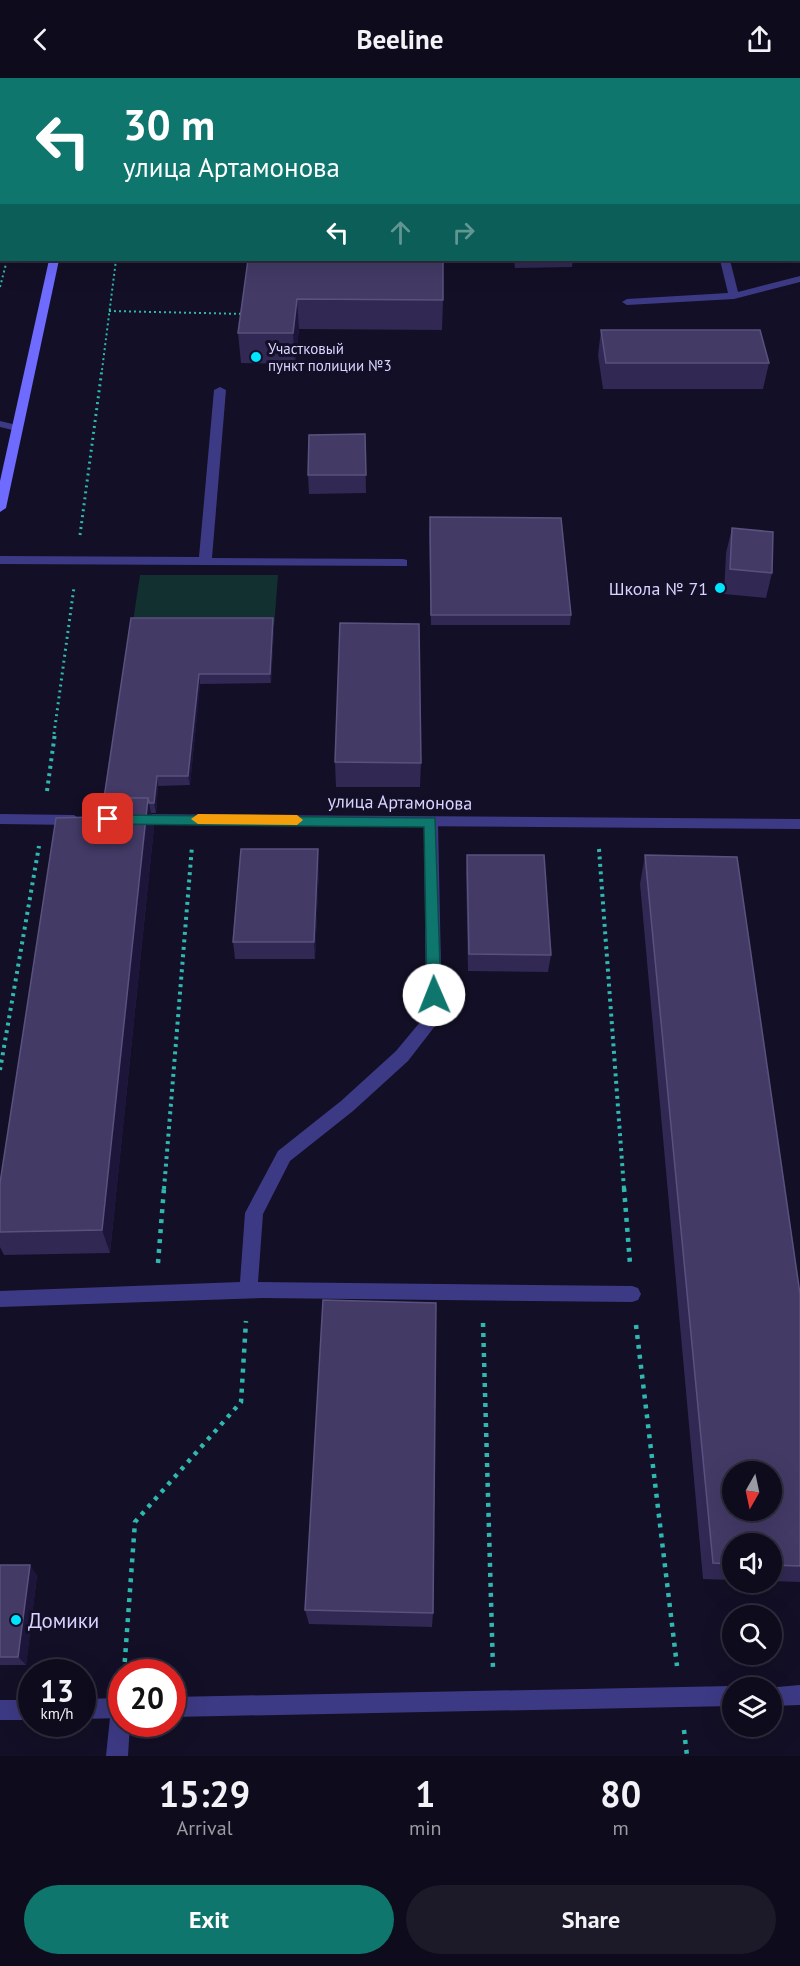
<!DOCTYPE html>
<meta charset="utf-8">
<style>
:root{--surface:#0e0b1c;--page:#1c1929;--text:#f1f3f6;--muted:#9b9ba3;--line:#2e2b3b;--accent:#0f766e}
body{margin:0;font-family:"PT Sans",sans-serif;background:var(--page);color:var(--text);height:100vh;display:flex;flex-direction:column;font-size:22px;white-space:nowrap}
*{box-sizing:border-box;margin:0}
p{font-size:20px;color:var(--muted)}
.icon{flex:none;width:33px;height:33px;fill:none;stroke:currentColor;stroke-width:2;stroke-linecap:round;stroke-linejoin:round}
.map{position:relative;height:1678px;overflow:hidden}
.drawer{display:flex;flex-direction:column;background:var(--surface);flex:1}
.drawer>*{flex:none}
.hud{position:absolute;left:0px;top:0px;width:801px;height:183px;box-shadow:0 6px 24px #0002,0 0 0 2px var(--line);background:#0f766e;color:#fff;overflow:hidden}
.needle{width:39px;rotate:189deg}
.tools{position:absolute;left:722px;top:1383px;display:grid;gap:12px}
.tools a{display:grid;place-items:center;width:60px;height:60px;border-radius:50%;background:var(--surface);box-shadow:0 6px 24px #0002,0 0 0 2px var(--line);font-size:30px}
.speed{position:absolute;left:18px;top:1581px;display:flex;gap:12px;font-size:30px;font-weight:700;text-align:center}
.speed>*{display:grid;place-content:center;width:78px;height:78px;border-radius:50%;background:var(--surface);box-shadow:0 6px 24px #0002,0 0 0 2px var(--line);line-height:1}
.speed small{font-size:15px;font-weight:400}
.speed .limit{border:9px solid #d22;background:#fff;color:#111}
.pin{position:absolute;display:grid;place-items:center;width:51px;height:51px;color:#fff;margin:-26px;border-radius:12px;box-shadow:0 3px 9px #0006}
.me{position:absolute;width:66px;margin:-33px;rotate:359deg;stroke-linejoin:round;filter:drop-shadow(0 0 4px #0008)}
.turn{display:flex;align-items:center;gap:21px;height:126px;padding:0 24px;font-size:27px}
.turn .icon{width:78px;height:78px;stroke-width:2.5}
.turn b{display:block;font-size:42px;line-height:51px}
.lanes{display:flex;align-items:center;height:57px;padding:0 24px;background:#0003;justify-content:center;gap:30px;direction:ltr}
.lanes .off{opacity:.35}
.eta{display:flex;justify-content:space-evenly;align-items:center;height:102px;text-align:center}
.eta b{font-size:36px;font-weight:600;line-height:42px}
.cta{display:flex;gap:12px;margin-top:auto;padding:12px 24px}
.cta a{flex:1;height:69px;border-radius:36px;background:var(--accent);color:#fff;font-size:24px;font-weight:600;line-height:69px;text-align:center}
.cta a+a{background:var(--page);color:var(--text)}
header{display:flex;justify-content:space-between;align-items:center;height:78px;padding:0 24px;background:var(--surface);font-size:27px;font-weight:600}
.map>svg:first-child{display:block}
</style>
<header><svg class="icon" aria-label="back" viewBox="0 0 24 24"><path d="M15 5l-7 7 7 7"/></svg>Beeline<svg class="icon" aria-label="share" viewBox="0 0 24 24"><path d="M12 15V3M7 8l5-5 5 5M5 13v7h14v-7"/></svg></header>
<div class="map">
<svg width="800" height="1678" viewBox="0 0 800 1678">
<rect width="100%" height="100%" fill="#130f26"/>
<polygon fill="#12302f" points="140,497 278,497 274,550 132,550"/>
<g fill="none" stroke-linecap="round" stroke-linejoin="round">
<g stroke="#2fb8b0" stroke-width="2" stroke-dasharray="2 3" stroke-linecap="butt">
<polyline points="0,209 7,182"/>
<polyline points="109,233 246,236"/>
<polyline points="102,292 116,182"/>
</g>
<g stroke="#2fb8b0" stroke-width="3" stroke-dasharray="2 4" stroke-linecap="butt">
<polyline points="80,457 102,291"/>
<polyline points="54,656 74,509"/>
</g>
<g stroke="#2fb8b0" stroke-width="4" stroke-dasharray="3 4.5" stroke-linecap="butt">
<polyline points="47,713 55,655"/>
<polyline points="599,771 624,1111"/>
<polyline points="0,992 39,768"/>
<polyline points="164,1111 192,768"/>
</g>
<g stroke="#2fb8b0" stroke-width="4.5" stroke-dasharray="4 6" stroke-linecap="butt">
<polyline points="624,1110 630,1186"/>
<polyline points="158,1185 164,1110"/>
<polyline points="483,1245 493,1591"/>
<polyline points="636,1247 677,1588"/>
<polyline points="124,1594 135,1444 241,1324 246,1243"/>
<polyline points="684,1652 687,1678"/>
</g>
<g fill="#3d3a85" fill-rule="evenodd">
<polygon points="778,0 786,0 777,2"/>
<polygon points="720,182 730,182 738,214 800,198 800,204 734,221 627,227 622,224 627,221 728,215"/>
<polygon points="220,309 226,312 212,480 403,481 407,482 407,488 0,486 0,478 199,479 214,312"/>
<polygon points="0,343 21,348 23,350 17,353 0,349"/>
<polygon points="431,739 438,744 442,939 408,983 353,1033 290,1083 263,1136 258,1204 632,1208 638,1210 641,1216 638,1222 632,1224 263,1220 0,1229 0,1213 240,1204 245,1135 278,1073 341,1023 396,973 426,937 424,744"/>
<polygon points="122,1620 122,1646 130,1646 128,1678 106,1678 111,1630 114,1623"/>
</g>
<g fill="#3d3a85" fill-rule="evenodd">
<polygon points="0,736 74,737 81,742 74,747 0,746"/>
<polygon points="134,736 800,741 800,751 134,746 127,741"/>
<polygon points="800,1607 800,1627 771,1628 771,1610 766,1610"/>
<polygon points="732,1608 737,1610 732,1610 732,1628 172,1639 172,1619"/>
<polygon points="122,1620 122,1640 82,1641 82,1621"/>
<rect x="0" y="1622" width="32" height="20"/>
</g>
<g fill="#6f6bff" fill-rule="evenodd">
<rect x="91" y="0" width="8" height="2"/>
<polygon points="49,182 59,182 6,430 0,434 0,403"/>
</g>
</g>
<g fill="#312854">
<rect x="636" y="0" width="128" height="2"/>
<polygon points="248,182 443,222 442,252 299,251 295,286 241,285 238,255"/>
<polygon points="514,182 573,182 572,189 515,190"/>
<polygon points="601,252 769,285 763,311 603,311 598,277"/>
<polygon points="365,356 366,415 309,416 308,397"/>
<polygon points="429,449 571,537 570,547 431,547"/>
<polygon points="732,450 772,495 766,520 724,516 726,475"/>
<polygon points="131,540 274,550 271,605 200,606 190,707 158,708 156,735 151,735 154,749 110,1175 4,1177 0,1169 0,1105 93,739 104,720"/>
<polygon points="335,684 421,685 420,709 336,709"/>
<polygon points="467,777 551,877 548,894 468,893 466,794"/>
<polygon points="645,777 800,1216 800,1504 771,1503 771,1466 732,1466 732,1502 703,1501 640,806"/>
<polygon points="319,789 315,881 235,881 233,864"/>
<polygon points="0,1487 37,1497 26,1587 0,1587"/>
<polygon points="305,1532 433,1535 432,1549 309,1546"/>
</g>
<g fill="#1d163a">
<polygon points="744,0 764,0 764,2 743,2"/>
<polygon points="2,89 2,119 0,124 0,94"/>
<polygon points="297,221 299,251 295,286 293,255"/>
<polygon points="273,540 274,550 271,605 270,596"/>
<polygon points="199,596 200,606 190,707 188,698"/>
<polygon points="157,698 158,708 156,735 154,725"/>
<polygon points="148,720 154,749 110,1175 102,1152"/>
<polygon points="318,771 319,789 315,881 314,864"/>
<polygon points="30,1487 37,1497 26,1587 18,1579"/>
</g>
<g fill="#433a66" stroke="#5a527e" stroke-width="1.5" fill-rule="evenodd">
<polygon points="0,0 39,0 38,2 2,2 2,89 0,94"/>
<polygon points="685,0 744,0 743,2 690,2"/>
<polygon points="248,182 443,182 443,222 297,221 293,255 238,255"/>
<polygon points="601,252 760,252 769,285 606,285"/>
<polygon points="365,356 366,397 308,397 309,357"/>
<polygon points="430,439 561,440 571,537 431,537"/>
<polygon points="732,450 773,454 772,495 730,491"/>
<polygon points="131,540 273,540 270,596 199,596 188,698 157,698 154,725 149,725 148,720 104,720"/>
<polygon points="340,545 419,546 421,685 335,684"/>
<polygon points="96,720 148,720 102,1152 0,1154 0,1105 56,740 93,739"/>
<polygon points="241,771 318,771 314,864 233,864"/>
<polygon points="467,777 544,777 551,877 469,876"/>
<path d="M645,777l92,2 63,437v272l-29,-1v-21h-39v20l-19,-1zM732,1394h39v38h-39z"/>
<polygon points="323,1222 436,1225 433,1535 305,1532"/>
<polygon points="0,1487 30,1487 18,1579 0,1579"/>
</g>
<polygon fill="#0f766e" stroke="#0a4d48" stroke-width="1.5" points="108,737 435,740 441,917 439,922 434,923 427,917 424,749 108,746 102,741"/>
<polygon fill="#f59e0b" points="198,736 297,737 303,742 297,747 198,746 191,741"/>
<g fill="#00e5ff" stroke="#130f26" stroke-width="2">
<circle cx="256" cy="279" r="6"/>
<circle cx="720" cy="510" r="6"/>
<circle cx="16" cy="1542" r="6"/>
</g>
<g text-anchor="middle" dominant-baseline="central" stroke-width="6" stroke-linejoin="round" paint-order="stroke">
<g font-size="15" fill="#d9d4ff" stroke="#130f26" text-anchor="start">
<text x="268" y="270">Участковый<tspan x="268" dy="17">пункт полиции №3</tspan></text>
</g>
<g font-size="18" fill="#d9d4ff" stroke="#130f26" text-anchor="end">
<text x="708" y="510">Школа № 71</text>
</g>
<g font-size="18" fill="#d9d4ff" stroke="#130f26">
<text transform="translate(400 724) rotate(1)">улица Артамонова</text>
</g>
<g font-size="21" fill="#d9d4ff" stroke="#130f26" text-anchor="start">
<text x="28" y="1542">Домики</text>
</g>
</g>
</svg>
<div class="tools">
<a><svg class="needle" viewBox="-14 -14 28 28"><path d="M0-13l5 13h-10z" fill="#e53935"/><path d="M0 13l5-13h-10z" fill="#9b9ba3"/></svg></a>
<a><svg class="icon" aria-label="sound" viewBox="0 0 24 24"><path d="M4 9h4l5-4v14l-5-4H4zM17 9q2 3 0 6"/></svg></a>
<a><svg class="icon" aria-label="search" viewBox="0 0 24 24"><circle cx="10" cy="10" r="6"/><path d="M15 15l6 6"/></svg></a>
<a><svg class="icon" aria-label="layers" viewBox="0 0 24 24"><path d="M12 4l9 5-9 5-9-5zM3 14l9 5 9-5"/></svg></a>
</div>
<div class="speed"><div>13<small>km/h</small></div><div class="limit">20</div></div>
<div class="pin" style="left:108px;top:741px;background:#d93025"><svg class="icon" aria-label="arrive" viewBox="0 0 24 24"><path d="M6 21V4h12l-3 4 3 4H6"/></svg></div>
<svg class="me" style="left:434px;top:917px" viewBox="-20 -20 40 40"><circle r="19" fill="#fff"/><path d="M0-13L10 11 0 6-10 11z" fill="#0f766e"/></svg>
<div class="hud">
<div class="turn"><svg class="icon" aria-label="left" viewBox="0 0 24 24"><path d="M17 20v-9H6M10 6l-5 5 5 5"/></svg><div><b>30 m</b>улица Артамонова</div></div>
<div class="lanes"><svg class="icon" aria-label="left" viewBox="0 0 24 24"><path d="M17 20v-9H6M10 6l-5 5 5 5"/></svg><svg class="icon off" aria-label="ahead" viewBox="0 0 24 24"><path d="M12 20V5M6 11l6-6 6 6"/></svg><svg class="icon off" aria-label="right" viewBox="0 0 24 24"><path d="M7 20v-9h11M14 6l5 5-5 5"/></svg></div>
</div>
</div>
<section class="drawer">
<div class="eta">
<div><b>15:29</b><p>Arrival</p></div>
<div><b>1</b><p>min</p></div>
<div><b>80</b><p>m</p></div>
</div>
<div class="cta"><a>Exit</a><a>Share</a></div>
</section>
